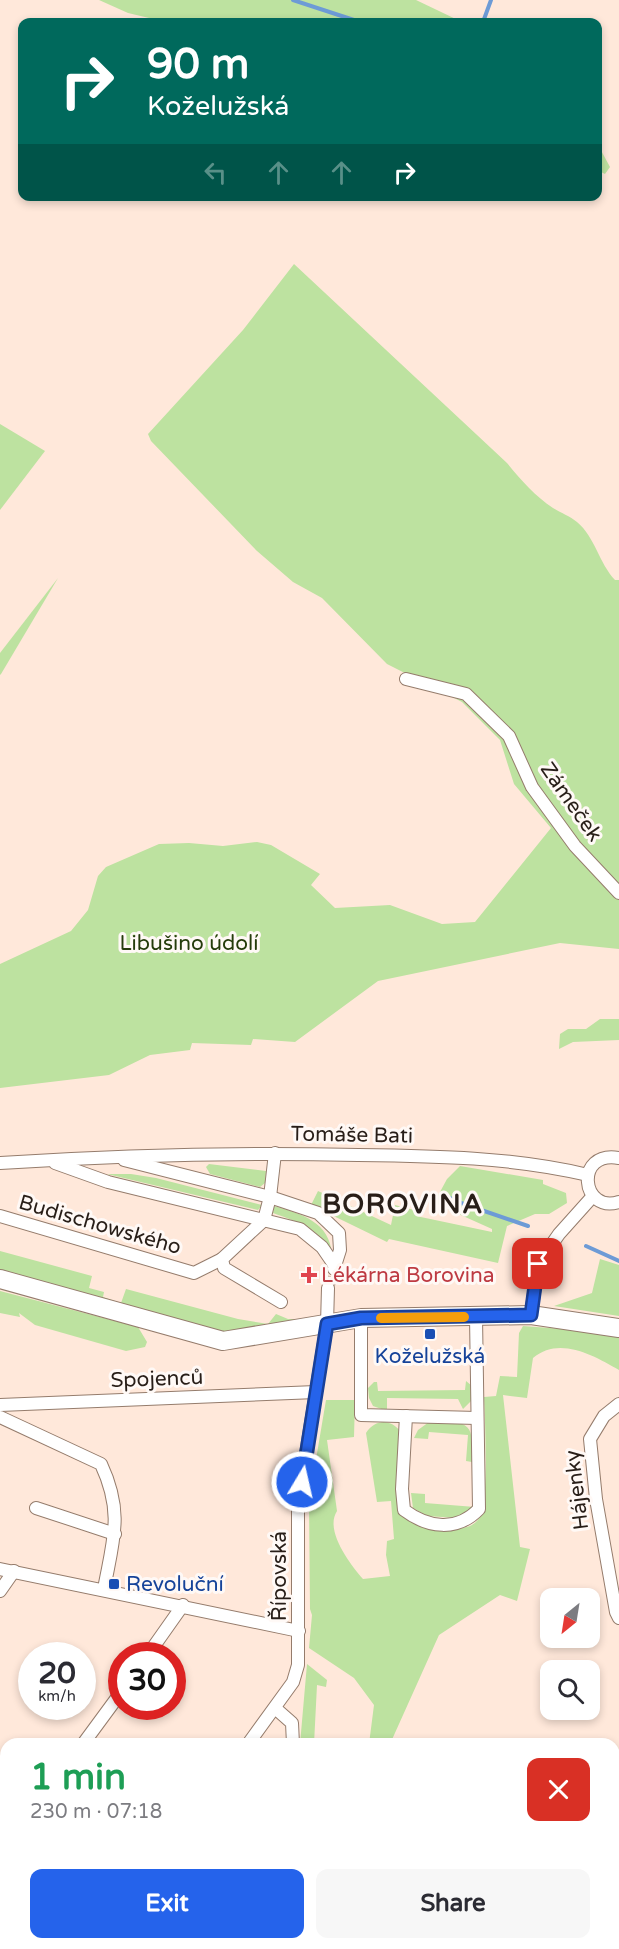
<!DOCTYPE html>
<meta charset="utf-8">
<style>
:root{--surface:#fff;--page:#f7f7f7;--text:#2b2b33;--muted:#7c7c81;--accent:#2563eb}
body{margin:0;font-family:"Varela Round",sans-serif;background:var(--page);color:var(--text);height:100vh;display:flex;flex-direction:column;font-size:22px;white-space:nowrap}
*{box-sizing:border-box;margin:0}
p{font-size:20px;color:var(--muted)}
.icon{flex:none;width:33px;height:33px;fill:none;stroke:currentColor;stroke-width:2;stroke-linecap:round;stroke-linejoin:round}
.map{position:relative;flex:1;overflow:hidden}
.side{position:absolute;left:0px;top:1738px;width:620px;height:212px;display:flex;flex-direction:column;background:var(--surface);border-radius:18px 18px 0 0;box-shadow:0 3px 9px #0003}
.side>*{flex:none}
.banner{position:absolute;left:18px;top:18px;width:584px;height:183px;border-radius:12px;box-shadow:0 3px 9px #0003;background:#00695c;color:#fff;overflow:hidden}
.needle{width:39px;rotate:210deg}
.controls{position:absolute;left:540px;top:1588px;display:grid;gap:12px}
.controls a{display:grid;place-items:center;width:60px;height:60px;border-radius:12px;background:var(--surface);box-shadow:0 3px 9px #0003;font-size:30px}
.speed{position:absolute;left:18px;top:1642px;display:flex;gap:12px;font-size:30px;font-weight:700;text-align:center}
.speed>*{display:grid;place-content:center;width:78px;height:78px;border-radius:50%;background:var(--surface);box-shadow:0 3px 9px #0003;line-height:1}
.speed small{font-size:15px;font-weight:400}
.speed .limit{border:9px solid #d22;background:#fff;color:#111}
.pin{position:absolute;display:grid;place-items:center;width:51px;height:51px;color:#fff;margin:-26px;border-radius:12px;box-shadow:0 3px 9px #0006}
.me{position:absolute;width:66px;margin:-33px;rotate:9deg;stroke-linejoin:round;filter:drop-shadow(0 0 4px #0008)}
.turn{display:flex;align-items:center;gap:21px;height:126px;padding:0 30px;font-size:27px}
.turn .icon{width:78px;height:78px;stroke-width:2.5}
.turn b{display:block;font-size:42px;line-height:51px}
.lanes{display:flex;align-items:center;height:57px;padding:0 30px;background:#0003;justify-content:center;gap:30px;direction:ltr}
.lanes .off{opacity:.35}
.round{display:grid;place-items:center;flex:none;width:63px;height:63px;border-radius:12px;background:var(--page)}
.overview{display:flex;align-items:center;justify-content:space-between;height:102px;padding:0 30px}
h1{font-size:36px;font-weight:700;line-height:45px;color:#1e9e55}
.primary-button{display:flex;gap:12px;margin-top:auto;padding:12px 30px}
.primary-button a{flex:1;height:69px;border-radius:12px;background:var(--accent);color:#fff;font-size:24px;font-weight:700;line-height:69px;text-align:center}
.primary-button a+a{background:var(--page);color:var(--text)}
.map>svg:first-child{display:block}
</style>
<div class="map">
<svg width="619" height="1949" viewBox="0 0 619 1949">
<rect width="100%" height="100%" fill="#ffe8da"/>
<g fill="#bde2a0">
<polygon points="99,0 416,0 462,22 166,22 128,13"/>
<polygon points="597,143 610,167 605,174 597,170"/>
<path d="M294,264l213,199c14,17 28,33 46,45 8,5 17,8 24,14 18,15 22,41 38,58h4v369l-59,-6 -182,38 -83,61 -42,-3 -2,6 -59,-2 -2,7 -40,5 -41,20 -109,13v-124l71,-33 17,-21 10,-34 8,-9 53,-23 30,-1 34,3 34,-4 14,3 49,29 -9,11 24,23 55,-3 52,19 33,-2 76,-94 -37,-44 -14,-44 -38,-38 -75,-38 -65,-66 -29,-16 -36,-31 -106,-110 -3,-7 95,-104z"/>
<polygon points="0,424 45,451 0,510"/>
<polygon points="58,578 1,674 0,675 0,653"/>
<polygon points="600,1019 619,1019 619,1040 573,1042 559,1049 560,1034 568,1029 586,1029"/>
<polygon points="209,1164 266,1171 265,1183 260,1187 210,1174 206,1167"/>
<polygon points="460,1166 543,1180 543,1184 566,1193 567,1203 549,1214 535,1214 507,1226 498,1263 389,1239 387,1242 311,1205 318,1191 391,1225 395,1205 418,1211 416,1216 492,1232 492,1229 434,1203 447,1179"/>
<polygon points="107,1174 131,1174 156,1178 262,1205 258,1210"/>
<path d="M274,1206c28,8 56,16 58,49 -11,-26 -34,-33 -59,-42z"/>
<polygon points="0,1251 92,1276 89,1288 104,1292 103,1297 121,1303 126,1289 238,1319 268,1324 276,1314 288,1319 296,1319 293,1331 223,1341 0,1281"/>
<polygon points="600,1259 619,1265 619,1316 554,1306 592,1293"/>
<polygon points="0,1291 138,1327 147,1342 145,1347 126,1351 35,1325 19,1313 20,1317 0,1313"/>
<path d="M523,1326l80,6 16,5v33c-26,-15 -60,-34 -86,-12l-6,40 -24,-3 17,152 10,2 -13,52 -17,-6 -61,40 -49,109h-21l5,-39 -20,-27 -45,-30 3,-33 -2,-6 -1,-108 17,-101h29l-1,37 -27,3 10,71c-13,20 14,54 26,68l27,-3 -4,-21 1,-14 7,-2 -3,-38 -14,1 -11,-69c10,-15 25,-14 35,-1l3,83c14,12 25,12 43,13 12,1 26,1 33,-11 9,-15 5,-99 4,-120l12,-1 4,-20 17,1 2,-44z"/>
<polygon points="466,1381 472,1386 472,1400 463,1409 458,1399 387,1398 387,1411 373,1406 369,1398 368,1388 374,1382 377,1382 378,1391 465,1390"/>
<path d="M429,1422c40,0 45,-2 43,40l-6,-1 2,-26 -39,-3 -1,7 -14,-1 4,-8z"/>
<polygon points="411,1493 425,1494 425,1503 475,1507 457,1518 427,1516 413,1508"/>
<polygon points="307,1664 327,1680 326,1687 317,1685 314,1744 300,1744"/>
<polygon points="619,1789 619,1905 614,1902 614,1794"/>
</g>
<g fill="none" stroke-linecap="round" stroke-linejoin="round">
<g stroke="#6d9bd6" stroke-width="4">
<polyline points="293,0 360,22"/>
<polyline points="483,22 491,0"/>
<polyline points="442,1194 458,1202 528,1226"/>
<polyline points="586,1246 619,1261"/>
</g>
<polyline stroke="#d4c0b3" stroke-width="12" stroke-dasharray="12 6" stroke-linecap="butt" points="328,1288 333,1273"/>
<g stroke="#957c6c" stroke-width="14">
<g id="minor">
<polyline points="406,679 466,694 509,736 532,787 575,846 619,893"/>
<polyline points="275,1153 270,1197 264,1220 222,1259 224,1268 281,1302"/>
<path d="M619,1158c-45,-8 -38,56 0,44"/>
<polyline points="124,1160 270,1197 318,1213 339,1233 340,1250 334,1269"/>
<path d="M0,1163c121,-8 237,-11 358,-8 77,1 155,2 230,20"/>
<polyline points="55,1163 108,1182 300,1229 322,1247 335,1266"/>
<polyline points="0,1216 194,1273 222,1259"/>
<polyline points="531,1315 538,1264 559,1234 593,1196"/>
<polyline points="361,1318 361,1415 477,1418"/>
<polyline points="619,1404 604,1416 590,1439 596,1499 616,1612 619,1618"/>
<polyline points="0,1405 316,1392"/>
<path d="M406,1416l-4,73 2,21c24,18 53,22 75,-1l-3,-192"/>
<path d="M0,1417l101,47c23,49 12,76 3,125"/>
<polyline points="36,1508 115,1534"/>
<polyline points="0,1569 299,1631"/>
<polyline points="0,1591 14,1571"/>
<polyline points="147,1656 183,1605"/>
<polyline points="275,1708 292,1723 293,1744"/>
<polyline points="83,1744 122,1691"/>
<polyline points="248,1744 293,1682 298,1665 298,1503 327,1324 328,1288"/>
<polyline points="614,1786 619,1776"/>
<polyline points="0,1860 6,1852"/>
<polyline points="570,1944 588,1949"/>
<polyline points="99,1949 101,1944"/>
</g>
</g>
<g stroke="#957c6c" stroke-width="20">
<polyline id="secondary" points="0,1279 223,1341 361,1318 531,1315 619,1328"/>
</g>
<use href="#minor" stroke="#fff" stroke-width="12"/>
<use href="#secondary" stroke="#fff" stroke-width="18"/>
</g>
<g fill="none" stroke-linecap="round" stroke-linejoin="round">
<g stroke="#184099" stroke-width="15">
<polyline id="route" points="302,1482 327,1324 361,1318 531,1315 538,1264"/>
</g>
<use href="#route" stroke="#2563eb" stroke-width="10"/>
<polyline stroke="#f59e0b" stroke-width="10" points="381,1318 464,1317"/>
</g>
<path fill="#e0444e" stroke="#fff9f6" stroke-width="2" d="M306 1266h6v6h6v6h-6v6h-6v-6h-6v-6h6z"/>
<g fill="#1a4fb4" stroke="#fff9f6" stroke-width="2">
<rect x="424" y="1328" width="12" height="12" rx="3"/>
<rect x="108" y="1578" width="12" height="12" rx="3"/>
</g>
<g text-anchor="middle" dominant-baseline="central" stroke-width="6" stroke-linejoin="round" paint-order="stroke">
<g font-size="21" fill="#281e18" stroke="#fff9f6">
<text transform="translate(571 802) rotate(55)">Zámeček</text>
<text transform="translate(352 1135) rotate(1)">Tomáše Bati</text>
<text transform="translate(100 1225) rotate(16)">Budischowského</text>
<text transform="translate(157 1379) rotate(-2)">Spojenců</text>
<text transform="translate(577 1490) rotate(-97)">Hájenky</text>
<text transform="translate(279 1576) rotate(-90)">Řípovská</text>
</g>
<g font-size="21" fill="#253c0b" stroke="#fff9f6">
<text x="189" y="943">Libušino údolí</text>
</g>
<g font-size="21" fill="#be3a42" stroke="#fff9f6" text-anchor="start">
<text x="321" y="1275">Lékárna Borovina</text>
</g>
<g font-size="21" fill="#164399" stroke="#fff9f6">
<text x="430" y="1356">Koželužská</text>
<text x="126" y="1584" text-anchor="start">Revoluční</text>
</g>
<g font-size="27" font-weight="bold" letter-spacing="1.5" fill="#281e18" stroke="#fff9f6">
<text x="403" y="1204">BOROVINA</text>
</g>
</g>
</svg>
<div class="controls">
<a><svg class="needle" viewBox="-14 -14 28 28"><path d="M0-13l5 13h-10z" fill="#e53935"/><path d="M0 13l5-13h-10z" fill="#7c7c81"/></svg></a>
<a><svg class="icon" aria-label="search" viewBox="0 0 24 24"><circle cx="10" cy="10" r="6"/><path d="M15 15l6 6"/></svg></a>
</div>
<div class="speed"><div>20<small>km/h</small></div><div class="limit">30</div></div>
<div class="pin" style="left:538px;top:1264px;background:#d93025"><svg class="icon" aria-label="arrive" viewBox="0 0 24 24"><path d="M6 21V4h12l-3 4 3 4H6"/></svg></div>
<svg class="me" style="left:302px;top:1482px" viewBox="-20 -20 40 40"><circle r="17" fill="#2563eb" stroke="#fff" stroke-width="3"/><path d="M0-11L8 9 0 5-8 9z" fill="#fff"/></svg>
<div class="banner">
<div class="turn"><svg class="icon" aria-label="right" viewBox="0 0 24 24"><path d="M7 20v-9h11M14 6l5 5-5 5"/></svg><div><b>90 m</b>Koželužská</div></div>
<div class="lanes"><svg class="icon off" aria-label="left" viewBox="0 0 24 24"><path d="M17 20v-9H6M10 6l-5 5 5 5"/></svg><svg class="icon off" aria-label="ahead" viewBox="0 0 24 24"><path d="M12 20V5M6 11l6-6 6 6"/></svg><svg class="icon off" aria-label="ahead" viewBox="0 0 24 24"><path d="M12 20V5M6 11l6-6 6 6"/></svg><svg class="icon" aria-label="right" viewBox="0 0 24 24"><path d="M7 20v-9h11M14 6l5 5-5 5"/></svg></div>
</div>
<section class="side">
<div class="overview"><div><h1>1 min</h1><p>230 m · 07:18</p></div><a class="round" style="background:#d93025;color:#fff"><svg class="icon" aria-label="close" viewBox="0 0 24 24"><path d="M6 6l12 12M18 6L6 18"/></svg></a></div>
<div class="primary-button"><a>Exit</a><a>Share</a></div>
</section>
</div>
